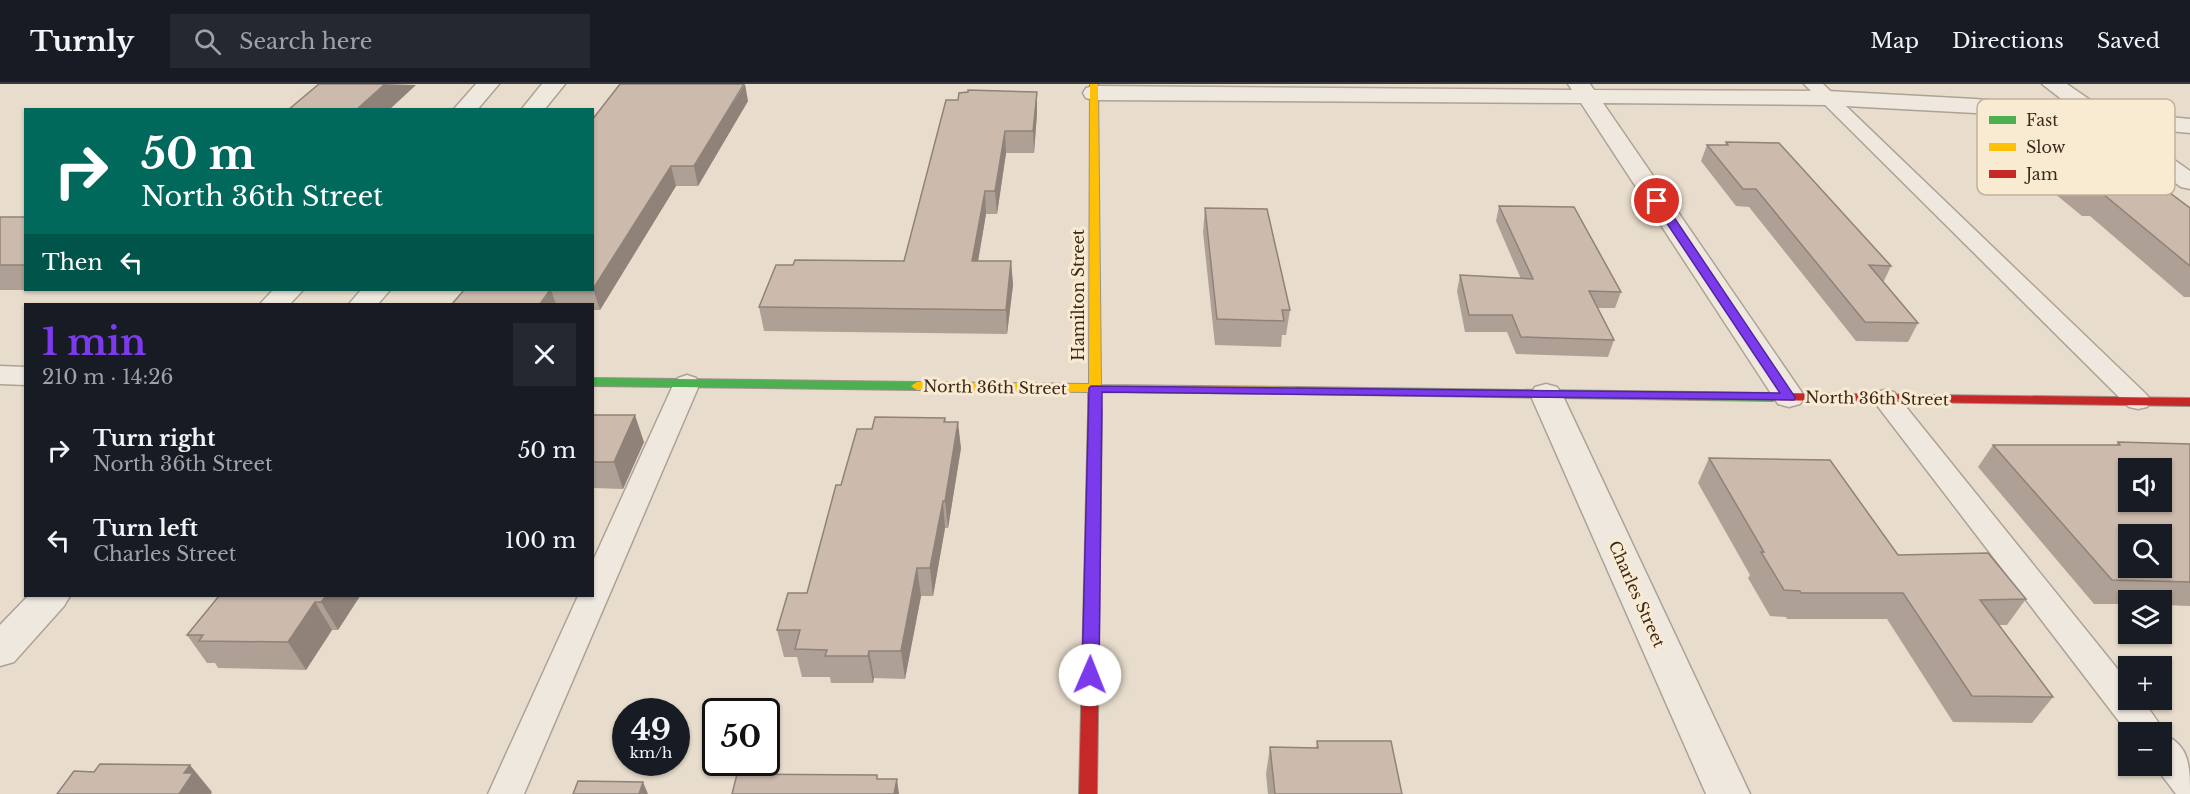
<!DOCTYPE html>
<meta charset="utf-8">
<style>
:root{--surface:#171b24;--page:#242831;--text:#f1f3f6;--muted:#9ea1a6;--line:#363941;--accent:#7c3aed}
body{margin:0;font-family:"Libre Baskerville",serif;background:var(--page);color:var(--text);height:100vh;display:flex;flex-direction:column;font-size:22px;white-space:nowrap}
*{box-sizing:border-box;margin:0}
p{font-size:20px;color:var(--muted)}
.icon{flex:none;width:33px;height:33px;fill:none;stroke:currentColor;stroke-width:2;stroke-linecap:round;stroke-linejoin:round}
.map{position:relative;flex:1;overflow:hidden}
.details{position:absolute;left:24px;top:219px;width:570px;height:294px;display:flex;flex-direction:column;background:var(--surface);border-radius:0px;box-shadow:0 2px 4px #0004}
.details>*{flex:none}
.hud{position:absolute;left:24px;top:24px;width:570px;height:183px;border-radius:0px;box-shadow:0 2px 4px #0004;background:#00695c;color:#fff;overflow:hidden}
.fabs{position:absolute;left:2118px;top:374px;display:grid;gap:12px}
.fabs a{display:grid;place-items:center;width:54px;height:54px;border-radius:0px;background:var(--surface);box-shadow:0 2px 4px #0004;font-size:30px}
.speed{position:absolute;left:612px;top:614px;display:flex;gap:12px;font-size:30px;font-weight:700;text-align:center}
.speed>*{display:grid;place-content:center;width:78px;height:78px;border-radius:50%;background:var(--surface);box-shadow:0 2px 4px #0004;line-height:1}
.speed small{font-size:15px;font-weight:400}
.speed .limit{border:3px solid #111;border-radius:9px;background:#fff;color:#111}
.pin{position:absolute;display:grid;place-items:center;width:51px;height:51px;color:#fff;margin:-26px;border:3px solid #fff;border-radius:50%;box-shadow:0 2px 6px #0007}
.me{position:absolute;width:66px;margin:-33px;rotate:1deg;stroke-linejoin:round;filter:drop-shadow(0 0 4px #0008)}
.turn{display:flex;align-items:center;gap:21px;height:126px;padding:0 18px;font-size:27px}
.turn .icon{width:78px;height:78px;stroke-width:2.5}
.turn b{display:block;font-size:42px;line-height:51px}
.then{display:flex;align-items:center;height:57px;padding:0 18px;background:#0003;gap:12px;font-size:22px}
.round{display:grid;place-items:center;flex:none;width:63px;height:63px;border-radius:0px;background:var(--page)}
.head{display:flex;align-items:center;justify-content:space-between;height:102px;padding:0 18px}
h1{font-size:36px;font-weight:700;line-height:45px;color:var(--accent)}
ul{padding:0;list-style:none}
li{display:flex;align-items:center;gap:18px;height:90px;padding:0 18px}
li div{flex:1}
li b{display:block;font-size:22px}
li em{font-style:normal}
header{display:flex;align-items:center;gap:36px;box-sizing:border-box;height:84px;padding:0 30px;background:var(--surface);border-bottom:2px solid var(--line)}
header strong{font-size:28px}
nav{display:flex;gap:33px;margin-inline-start:auto;font-size:21px}
.search{width:420px;height:54px;background:var(--page);display:flex;align-items:center;gap:15px;box-sizing:border-box;padding:0 21px;border-radius:0px;color:var(--muted);font-size:22px}
.map>svg:first-child{display:block}
</style>
<header>
<strong>Turnly</strong>
<div class="search"><svg class="icon" aria-label="search" viewBox="0 0 24 24"><circle cx="10" cy="10" r="6"/><path d="M15 15l6 6"/></svg>Search here</div>
<nav><a>Map</a><a>Directions</a><a>Saved</a></nav>
</header>
<div class="map">
<svg width="2190" height="710" viewBox="0 0 2190 710">
<rect width="100%" height="100%" fill="#e8ddcc"/>
<g fill="none" stroke-linecap="round" stroke-linejoin="round">
<g stroke="#ada295" stroke-width="3">
<g id="lane">
<polygon points="1804,0 1823,0 2147,311 2151,317 2147,323 2138,325 2129,323"/>
<polygon points="687,291 696,294 700,299 524,710 488,710 578,512 592,512 592,479 674,299 678,294"/>
<path d="M1885,306l9,2 234,290v17h14l23,33 -1,3c26,10 26,33 26,59h-14l-22,-29h8v-33l-34,1 -252,-329 -4,-6 4,-6z"/>
</g>
</g>
<g stroke="#ada295" stroke-width="3">
<g id="street">
<polygon points="476,0 499,0 477,26 453,26"/>
<polygon points="542,0 565,0 544,26 521,26"/>
<polygon points="1568,0 1590,0 1594,6 1827,7 1975,15 2073,24 2042,0 2067,0 2106,27 2190,35 2190,49 2128,43 2190,87 2190,105 2181,103 2094,40 1975,29 1827,21 1603,19 1805,313 1800,320 1789,323 1778,320 1581,19 1094,16 1086,14 1083,9 1086,4 1094,2 1572,6"/>
<polygon points="273,206 303,206 290,220 260,220"/>
<polygon points="361,206 390,206 378,220 349,220"/>
<polygon points="0,282 26,283 26,301 0,300"/>
<polygon points="1546,300 1557,303 1562,310 1750,710 1706,710 1530,310 1535,303"/>
<polygon points="28,512 70,512 64,522 14,578 0,582 0,541"/>
</g>
</g>
<g stroke="#9c9186" stroke-width="2">
<g id="fast">
<polygon points="592,294 917,298 923,302 917,306 592,302"/>
<polygon points="1295,303 1773,309 1779,313 1773,317 1290,310 1289,307"/>
</g>
</g>
<g stroke="#9c9186" stroke-width="2">
<polygon id="slow" points="1090,0 1098,0 1101,301 1295,303 1301,307 1300,310 1101,308 1102,329 1095,333 1088,329 1088,308 917,306 911,302 917,298 1089,300"/>
</g>
<g stroke="#9c9186" stroke-width="2">
<g id="jam">
<polygon points="1773,309 2190,314 2190,322 1768,316 1767,313 1768,310"/>
<polygon points="1095,325 1102,329 1097,710 1079,710 1088,329"/>
</g>
</g>
<use href="#lane" fill="#efe8df" fill-rule="evenodd"/>
<use href="#street" fill="#efe8df" fill-rule="evenodd"/>
<use href="#fast" fill="#4caf50" fill-rule="evenodd"/>
<use href="#slow" fill="#ffc107" fill-rule="evenodd"/>
<use href="#jam" fill="#c62828" fill-rule="evenodd"/>
</g>
<g fill="#afa095">
<polygon points="1037,8 1037,29 1034,69 1006,69 997,130 986,130 978,177 1011,177 1013,201 1007,250 764,247 759,223 793,181 904,177 958,16"/>
<polygon points="748,17 698,102 676,102 600,226 592,226 592,220 452,220 464,206 592,206 592,36"/>
<polygon points="1726,58 1891,182 1883,199 1918,239 1908,258 1856,257 1749,123 1736,122 1701,77 1707,61 1725,61"/>
<polygon points="2032,61 2190,124 2190,213 2184,213 2090,132 2082,132 2021,82"/>
<polygon points="1499,122 1621,208 1615,224 1597,224 1614,256 1608,273 1516,270 1507,248 1465,248 1457,207 1460,191 1521,195 1496,137"/>
<polygon points="1205,124 1290,226 1286,251 1282,251 1281,263 1215,261 1203,148"/>
<polygon points="0,133 26,133 26,206 180,206 0,206"/>
<polygon points="592,331 644,358 623,405 592,404"/>
<polygon points="945,334 946,338 961,364 948,444 945,444 933,512 921,512 905,595 874,594 873,599 831,599 830,593 802,593 797,573 784,573 777,546 807,509 841,401 872,345"/>
<polygon points="2118,358 2190,360 2190,522 2162,521 2162,516 2128,516 2128,520 2094,520 1978,383 1993,361 2116,361"/>
<polygon points="1709,374 1898,471 2026,515 2007,541 1999,541 2053,613 2032,639 1953,638 1887,535 1787,535 1786,533 1770,532 1748,494 1750,491 1698,399"/>
<polygon points="219,512 360,512 338,546 332,546 306,586 218,584 215,579 207,579 187,551"/>
<polygon points="1317,657 1402,710 1268,710 1266,690 1270,663 1316,664"/>
</g>
<g fill="#8f8279">
<polygon points="385,0 416,1 389,26 356,26"/>
<polygon points="745,0 748,17 698,102 694,82"/>
<polygon points="1037,8 1037,29 1034,69 1033,47"/>
<polygon points="1005,47 1006,69 997,130 995,107"/>
<polygon points="671,82 676,102 600,226 593,205"/>
<polygon points="985,107 986,130 974,201 972,177"/>
<polygon points="1011,177 1013,201 1007,250 1006,226"/>
<polygon points="550,206 551,206 556,220 540,220"/>
<polygon points="635,331 644,358 623,405 614,378"/>
<polygon points="958,338 961,364 948,444 945,417"/>
<polygon points="943,417 945,444 933,512 930,484"/>
<polygon points="917,484 921,512 905,595 901,567"/>
<polygon points="326,512 360,512 338,546 321,518"/>
<polygon points="315,518 332,546 306,586 288,558"/>
<polygon points="869,567 874,594 873,599 868,572"/>
<polygon points="190,681 212,708 211,710 179,710 184,689"/>
<polygon points="897,695 899,710 894,710"/>
<polygon points="643,698 648,710 639,710"/>
</g>
<g fill="#ccbaad" stroke="#8f8279" stroke-width="1.5" fill-rule="evenodd">
<polygon points="319,0 385,0 356,26 288,26"/>
<polygon points="620,0 744,0 694,82 671,82 593,205 592,205 592,36"/>
<polygon points="968,6 1037,8 1033,47 1005,47 995,107 985,107 972,177 1011,177 1006,226 759,223 776,181 793,181 795,176 904,177 946,16 958,16 959,9 968,8"/>
<polygon points="1726,58 1779,59 1891,182 1869,181 1918,239 1865,238 1756,105 1743,105 1707,61 1728,61"/>
<polygon points="2032,61 2107,62 2190,124 2190,182 2103,110 2095,110"/>
<polygon points="1499,122 1574,123 1621,208 1589,207 1614,256 1521,253 1512,231 1469,231 1460,191 1533,195"/>
<polygon points="1205,124 1267,125 1290,226 1282,226 1284,237 1217,235"/>
<rect x="0" y="133" width="26" height="48"/>
<polygon points="464,206 550,206 540,220 452,220"/>
<polygon points="592,331 635,331 614,378 592,378"/>
<polygon points="875,333 945,334 944,338 958,338 945,417 943,417 930,484 917,484 901,567 869,567 868,572 825,572 827,566 795,565 800,546 777,546 788,509 807,509 836,401 841,401 857,345 872,345"/>
<path d="M2118,358l72,2v138l-78,-2 -119,-135h127zM2128,384h34v33h-34zM2128,450h34v33h-34z"/>
<polygon points="1709,374 1830,376 1898,471 1988,469 2026,515 1980,516 2053,613 1972,612 1903,509 1801,509 1800,507 1784,506 1761,468 1764,468"/>
<polygon points="219,512 326,512 321,518 315,518 288,558 199,557 203,551 187,551"/>
<polygon points="1317,657 1391,657 1402,710 1275,710 1270,663 1318,664"/>
<polygon points="100,680 190,681 184,689 193,689 179,710 57,710 74,687 94,688"/>
<polygon points="737,690 877,691 877,695 897,695 894,710 732,710"/>
<polygon points="578,697 643,698 639,710 573,710"/>
</g>
<polygon fill="#7c3aed" stroke="#51269a" stroke-width="1.5" points="1654,114 1661,114 1795,313 1794,316 1102,308 1099,591 1096,595 1090,597 1084,595 1082,591 1089,304 1091,302 1780,309 1652,117"/>
<g text-anchor="middle" dominant-baseline="central" stroke-width="6" stroke-linejoin="round" paint-order="stroke">
<g font-size="16" fill="#3d291c" stroke="#f9ead2">
<text transform="translate(1078 211) rotate(-90)">Hamilton Street</text>
<text transform="translate(995 303) rotate(1)">North 36th Street</text>
<text transform="translate(1877 314) rotate(1)">North 36th Street</text>
<text transform="translate(1637 510) rotate(66)">Charles Street</text>
</g>
</g>
<rect x="1977" y="15" width="198" height="96" rx="9" fill="#f9ead2" stroke="#c1b09b" stroke-width="1.5"/>
<rect x="1989" y="32" width="27" height="8" fill="#4caf50"/>
<rect x="1989" y="59" width="27" height="8" fill="#ffc107"/>
<rect x="1989" y="86" width="27" height="8" fill="#c62828"/>
<g font-size="16" fill="#3d291c">
<text x="2026" y="42">Fast</text>
<text x="2026" y="69">Slow</text>
<text x="2026" y="96">Jam</text>
</g>
</svg>
<div class="fabs">
<a><svg class="icon" aria-label="sound" viewBox="0 0 24 24"><path d="M4 9h4l5-4v14l-5-4H4zM17 9q2 3 0 6"/></svg></a>
<a><svg class="icon" aria-label="search" viewBox="0 0 24 24"><circle cx="10" cy="10" r="6"/><path d="M15 15l6 6"/></svg></a>
<a><svg class="icon" aria-label="layers" viewBox="0 0 24 24"><path d="M12 4l9 5-9 5-9-5zM3 14l9 5 9-5"/></svg></a>
<a>+</a>
<a>−</a>
</div>
<div class="speed"><div>49<small>km/h</small></div><div class="limit">50</div></div>
<div class="pin" style="left:1657px;top:117px;background:#d93025"><svg class="icon" aria-label="arrive" viewBox="0 0 24 24"><path d="M6 21V4h12l-3 4 3 4H6"/></svg></div>
<svg class="me" style="left:1090px;top:591px" viewBox="-20 -20 40 40"><circle r="19" fill="#fff"/><path d="M0-13L10 11 0 6-10 11z" fill="#7c3aed"/></svg>
<div class="hud">
<div class="turn"><svg class="icon" aria-label="right" viewBox="0 0 24 24"><path d="M7 20v-9h11M14 6l5 5-5 5"/></svg><div><b>50 m</b>North 36th Street</div></div>
<div class="then">Then<svg class="icon" aria-label="left" viewBox="0 0 24 24"><path d="M17 20v-9H6M10 6l-5 5 5 5"/></svg></div>
</div>
<section class="details">
<div class="head"><div><h1>1 min</h1><p>210 m · 14:26</p></div><a class="round"><svg class="icon" aria-label="close" viewBox="0 0 24 24"><path d="M6 6l12 12M18 6L6 18"/></svg></a></div>
<ul>
<li><svg class="icon" aria-label="right" viewBox="0 0 24 24"><path d="M7 20v-9h11M14 6l5 5-5 5"/></svg><div><b>Turn right</b><p>North 36th Street</p></div><em>50 m</em></li>
<li><svg class="icon" aria-label="left" viewBox="0 0 24 24"><path d="M17 20v-9H6M10 6l-5 5 5 5"/></svg><div><b>Turn left</b><p>Charles Street</p></div><em>100 m</em></li>
</ul>
</section>
</div>
